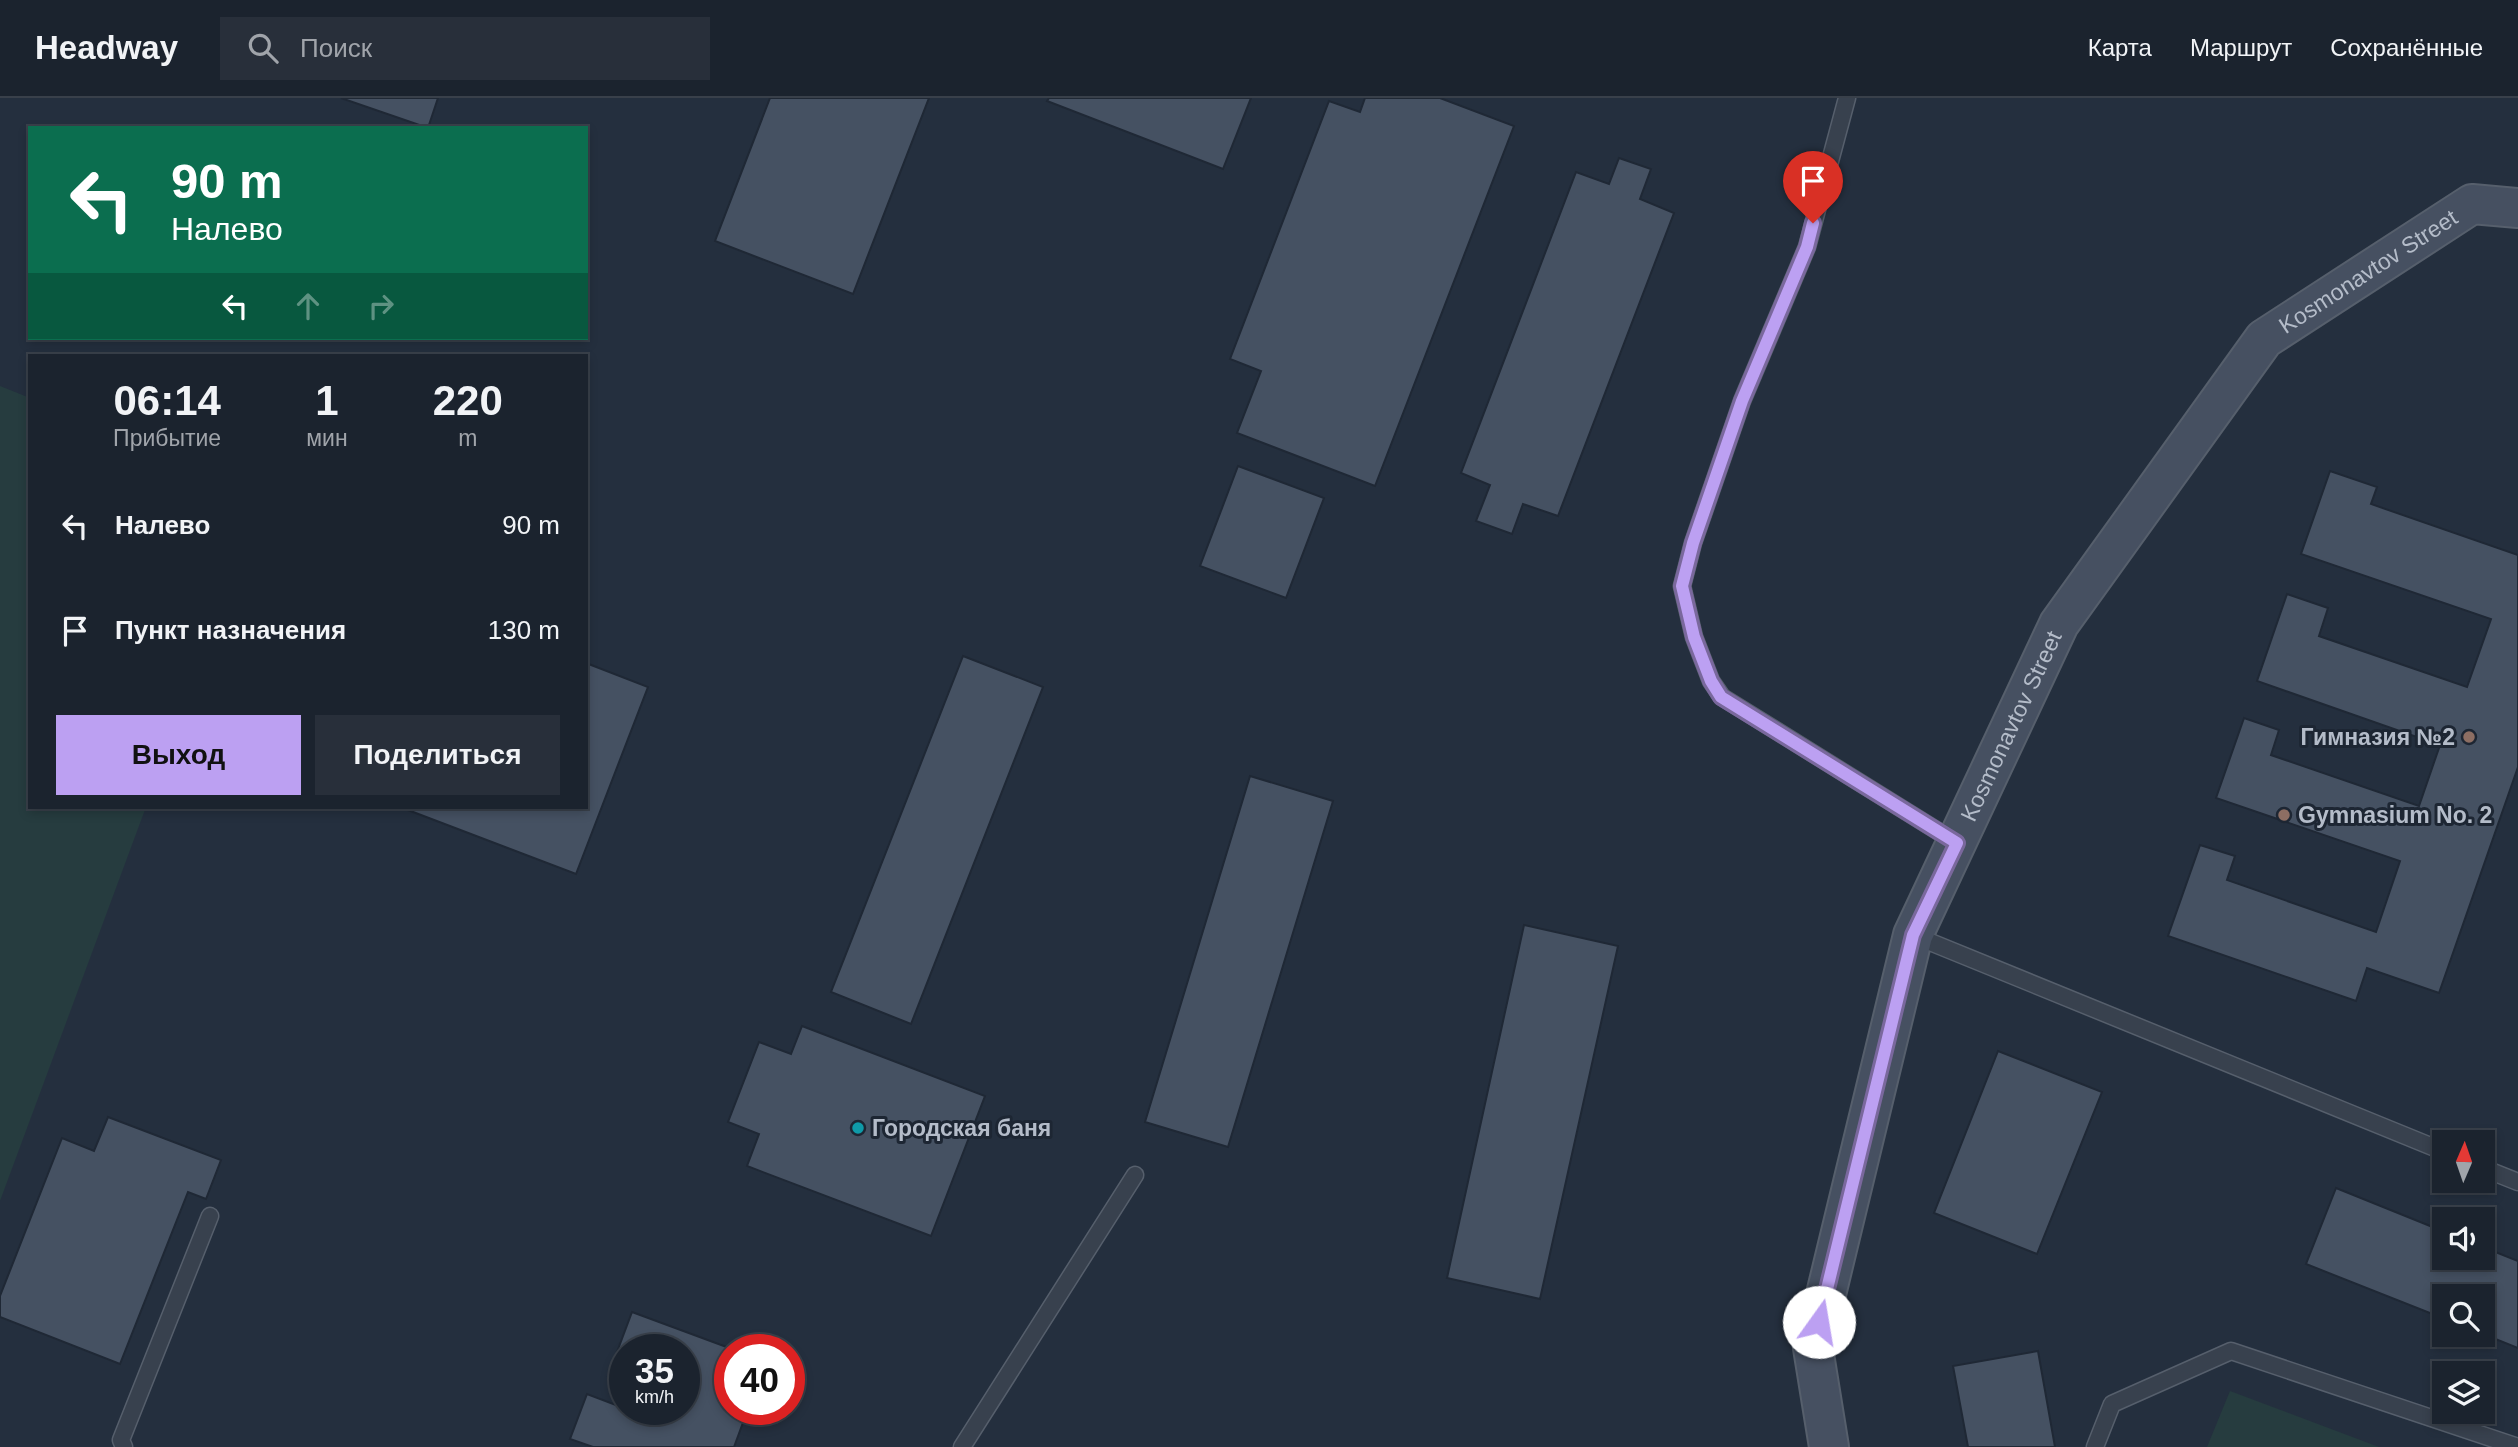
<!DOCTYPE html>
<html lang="ru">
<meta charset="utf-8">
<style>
:root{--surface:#1b232e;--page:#282f3a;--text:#f1f3f6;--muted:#a0a4aa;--line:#39404a;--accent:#bca0f2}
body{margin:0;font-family:Helvetica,sans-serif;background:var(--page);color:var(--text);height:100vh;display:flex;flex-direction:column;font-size:26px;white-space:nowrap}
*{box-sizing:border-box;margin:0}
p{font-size:23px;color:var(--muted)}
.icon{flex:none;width:38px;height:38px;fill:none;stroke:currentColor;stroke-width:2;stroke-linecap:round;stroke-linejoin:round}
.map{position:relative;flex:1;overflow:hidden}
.sheet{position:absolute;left:28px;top:256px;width:560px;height:455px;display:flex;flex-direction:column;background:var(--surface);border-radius:0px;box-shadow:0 4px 10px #0003,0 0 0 2px var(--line)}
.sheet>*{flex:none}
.hud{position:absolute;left:28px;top:28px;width:560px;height:214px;border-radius:0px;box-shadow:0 4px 10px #0003,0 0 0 2px var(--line);background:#0b6e4f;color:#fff;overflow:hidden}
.needle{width:46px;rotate:2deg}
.buttons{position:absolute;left:2432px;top:1032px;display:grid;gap:14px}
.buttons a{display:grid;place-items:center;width:63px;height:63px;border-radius:0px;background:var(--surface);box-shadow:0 4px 10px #0003,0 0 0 2px var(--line);font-size:35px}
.speed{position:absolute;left:609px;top:1236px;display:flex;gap:14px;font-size:35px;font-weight:700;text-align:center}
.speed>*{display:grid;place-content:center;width:91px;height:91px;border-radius:50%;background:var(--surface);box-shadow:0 4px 10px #0003,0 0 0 2px var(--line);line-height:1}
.speed small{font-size:18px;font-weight:400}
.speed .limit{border:10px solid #d22;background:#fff;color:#111}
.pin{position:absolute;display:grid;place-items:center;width:60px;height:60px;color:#fff;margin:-72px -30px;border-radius:50% 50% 50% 0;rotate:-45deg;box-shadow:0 0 7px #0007}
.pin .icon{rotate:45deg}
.me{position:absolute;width:77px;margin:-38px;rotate:13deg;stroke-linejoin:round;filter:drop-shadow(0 0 5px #0008)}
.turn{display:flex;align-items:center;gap:24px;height:147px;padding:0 28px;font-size:32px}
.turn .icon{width:91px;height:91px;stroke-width:2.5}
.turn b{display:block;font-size:49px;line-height:60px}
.lanes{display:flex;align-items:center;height:66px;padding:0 28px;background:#0003;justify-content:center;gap:35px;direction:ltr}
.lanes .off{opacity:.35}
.eta{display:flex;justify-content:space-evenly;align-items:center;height:119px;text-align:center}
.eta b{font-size:42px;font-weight:600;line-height:49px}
.action{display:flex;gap:14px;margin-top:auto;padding:14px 28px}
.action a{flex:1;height:80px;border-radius:0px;background:var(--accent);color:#111;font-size:28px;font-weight:600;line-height:80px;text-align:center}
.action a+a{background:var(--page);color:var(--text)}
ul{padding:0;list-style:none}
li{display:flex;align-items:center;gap:21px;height:105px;padding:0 28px}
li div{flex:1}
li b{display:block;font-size:26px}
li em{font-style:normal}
header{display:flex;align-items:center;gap:42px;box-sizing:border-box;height:98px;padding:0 35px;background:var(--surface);border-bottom:2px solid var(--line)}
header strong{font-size:33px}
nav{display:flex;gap:38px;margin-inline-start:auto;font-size:24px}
.search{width:490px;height:63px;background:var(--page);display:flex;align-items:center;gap:18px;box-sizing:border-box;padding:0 24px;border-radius:0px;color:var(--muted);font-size:26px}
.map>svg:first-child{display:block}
</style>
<header>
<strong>Headway</strong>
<div class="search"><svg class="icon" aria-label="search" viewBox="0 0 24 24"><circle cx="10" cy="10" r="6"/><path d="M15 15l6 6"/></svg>Поиск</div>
<nav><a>Карта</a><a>Маршрут</a><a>Сохранённые</a></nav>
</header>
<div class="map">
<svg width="2518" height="1349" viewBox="0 0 2518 1349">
<rect width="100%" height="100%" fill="#242f3e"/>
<g fill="#263c3f">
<polygon points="0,288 30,300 30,709 146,709 0,1103"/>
<polygon points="2230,1293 2379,1349 2207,1349"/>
</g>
<g fill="#455162" stroke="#1f2835" stroke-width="2">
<polygon points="341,0 438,0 428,30"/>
<polygon points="770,0 929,0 853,196 715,143"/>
<polygon points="1049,0 1251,0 1223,71 1047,3"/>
<polygon points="1365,0 1440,0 1514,28 1375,388 1237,335 1261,273 1230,261 1329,3 1360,14"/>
<polygon points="1619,60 1651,71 1640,101 1674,115 1558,418 1523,406 1512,436 1476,423 1490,387 1461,375 1576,74 1609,86"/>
<polygon points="1238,368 1324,400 1286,500 1200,468"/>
<polygon points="2330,373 2377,389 2371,406 2518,457 2518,669 2439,895 2367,870 2356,903 2168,838 2200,747 2235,758 2227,782 2376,834 2400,763 2216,700 2244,620 2279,632 2271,657 2419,708 2440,647 2257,583 2287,496 2328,510 2319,538 2467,589 2491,521 2301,456"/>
<polygon points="963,558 1043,589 911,926 831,894"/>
<polygon points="586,565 648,589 576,776 400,709 586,709"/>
<polygon points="1250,678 1333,703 1228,1049 1145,1024"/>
<polygon points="1524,827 1618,848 1540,1201 1447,1180"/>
<polygon points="802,928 985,998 931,1138 747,1068 759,1036 728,1024 759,944 791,956"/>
<polygon points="1998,953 2102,994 2037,1156 1934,1115"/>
<polygon points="108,1019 221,1062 206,1101 188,1094 120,1266 0,1219 0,1198 62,1040 94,1053"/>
<polygon points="2336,1090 2445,1134 2445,1160 2483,1160 2483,1149 2518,1163 2518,1250 2483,1236 2483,1199 2445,1199 2445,1221 2306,1166"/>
<polygon points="632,1214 732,1251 730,1251 730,1311 748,1311 734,1349 593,1349 570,1341 587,1296 629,1312 684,1311 684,1251 625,1251 625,1284 608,1278"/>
<polygon points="2038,1253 2055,1349 1968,1349 1953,1268"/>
</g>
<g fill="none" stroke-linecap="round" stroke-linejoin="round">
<g stroke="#565f6c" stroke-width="19">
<g id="lane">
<polyline points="1847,0 1807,149 1742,303 1693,445 1682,488 1694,539 1711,583 1722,599 1957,745"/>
<polyline points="1913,837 2445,1054"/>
<polyline points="2483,1070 2518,1084"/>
<polyline points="124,1349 121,1342 210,1118"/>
<polyline points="962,1349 1135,1077"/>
<polyline points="2095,1349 2112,1306 2231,1253 2518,1349"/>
</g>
</g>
<g stroke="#565f6c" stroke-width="42">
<g id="secondary">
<path id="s1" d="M1829,1349l-16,-99 100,-413 146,-311 205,-285 208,-135 46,4"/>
</g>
</g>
<use href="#lane" stroke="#38414e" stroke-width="16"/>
<use href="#secondary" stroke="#465061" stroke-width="38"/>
</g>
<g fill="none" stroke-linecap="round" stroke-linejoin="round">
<g stroke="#7a689d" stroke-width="18">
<polyline id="route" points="1813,125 1807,149 1742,303 1693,445 1682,488 1694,539 1711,583 1721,599 1957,745 1913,837 1819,1224"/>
</g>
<use href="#route" stroke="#bca0f2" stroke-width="12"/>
</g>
<g fill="#8d6e63" stroke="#1d2633" stroke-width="2.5">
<circle cx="2469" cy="639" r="7"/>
<circle cx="2284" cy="717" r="7"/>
</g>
<circle fill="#0f9aa8" stroke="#1d2633" stroke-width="2.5" cx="858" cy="1030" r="7"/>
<g text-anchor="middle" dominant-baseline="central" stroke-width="6" stroke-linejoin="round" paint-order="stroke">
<g font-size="23" fill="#b4bcc9" stroke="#1d2633">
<text stroke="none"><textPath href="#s1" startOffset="1344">Kosmonavtov Street</textPath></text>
<text stroke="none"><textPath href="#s1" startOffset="756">Kosmonavtov Street</textPath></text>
</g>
<g font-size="23" font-weight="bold" fill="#b4bcc9" stroke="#1d2633" text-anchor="start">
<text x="2455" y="639" text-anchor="end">Гимназия №2</text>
<text x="2298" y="717">Gymnasium No. 2</text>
<text x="872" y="1030">Городская баня</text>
</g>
</g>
</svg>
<div class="buttons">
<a><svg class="needle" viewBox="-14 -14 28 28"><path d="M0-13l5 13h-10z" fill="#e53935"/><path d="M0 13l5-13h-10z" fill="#a0a4aa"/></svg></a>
<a><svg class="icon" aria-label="sound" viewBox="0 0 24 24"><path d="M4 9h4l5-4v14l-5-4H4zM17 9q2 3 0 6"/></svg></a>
<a><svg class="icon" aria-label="search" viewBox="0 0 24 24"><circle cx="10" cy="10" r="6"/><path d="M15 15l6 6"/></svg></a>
<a><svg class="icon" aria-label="layers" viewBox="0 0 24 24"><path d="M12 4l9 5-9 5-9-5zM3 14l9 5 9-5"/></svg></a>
</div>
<div class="speed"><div>35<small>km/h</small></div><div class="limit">40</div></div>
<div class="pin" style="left:1813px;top:125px;background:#d93025"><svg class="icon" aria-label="arrive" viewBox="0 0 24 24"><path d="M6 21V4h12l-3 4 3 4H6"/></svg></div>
<svg class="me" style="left:1819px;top:1224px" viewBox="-20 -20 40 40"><circle r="19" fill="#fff"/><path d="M0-13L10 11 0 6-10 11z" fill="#bca0f2"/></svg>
<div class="hud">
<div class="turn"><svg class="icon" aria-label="left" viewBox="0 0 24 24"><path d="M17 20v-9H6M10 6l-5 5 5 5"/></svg><div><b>90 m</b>Налево</div></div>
<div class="lanes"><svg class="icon" aria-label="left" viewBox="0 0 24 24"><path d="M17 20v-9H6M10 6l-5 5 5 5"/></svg><svg class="icon off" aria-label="ahead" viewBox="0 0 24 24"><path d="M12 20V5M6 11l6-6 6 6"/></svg><svg class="icon off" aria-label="right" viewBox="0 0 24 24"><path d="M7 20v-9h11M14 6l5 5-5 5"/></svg></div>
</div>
<section class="sheet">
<div class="eta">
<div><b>06:14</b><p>Прибытие</p></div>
<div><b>1</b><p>мин</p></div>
<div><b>220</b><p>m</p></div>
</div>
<ul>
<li><svg class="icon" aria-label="left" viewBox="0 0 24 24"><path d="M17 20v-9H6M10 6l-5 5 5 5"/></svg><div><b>Налево</b></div><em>90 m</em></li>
<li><svg class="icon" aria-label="arrive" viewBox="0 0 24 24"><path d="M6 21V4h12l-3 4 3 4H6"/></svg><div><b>Пункт назначения</b></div><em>130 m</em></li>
</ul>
<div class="action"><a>Выход</a><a>Поделиться</a></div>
</section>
</div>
